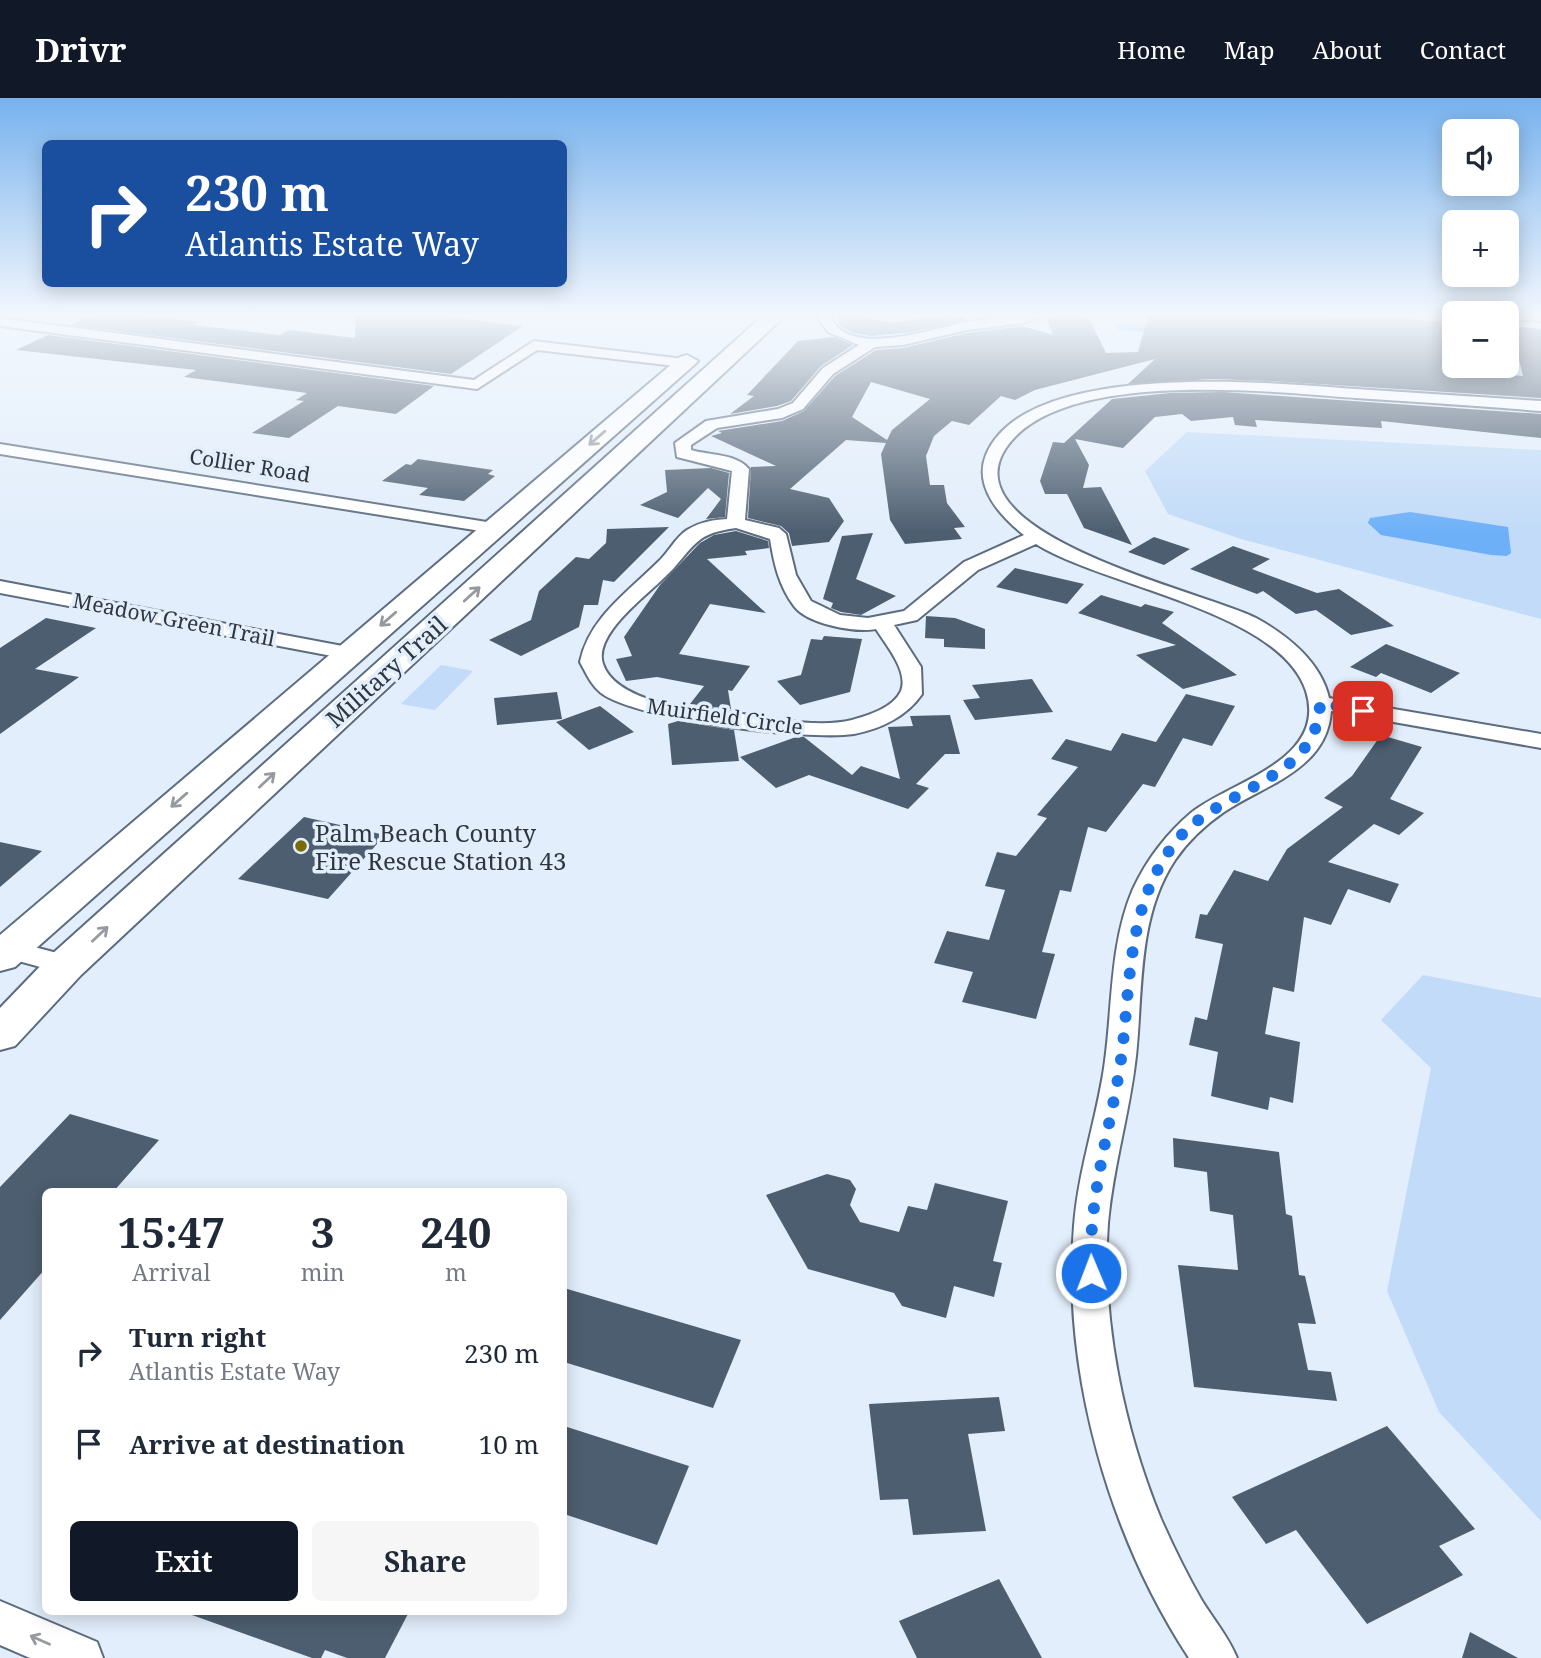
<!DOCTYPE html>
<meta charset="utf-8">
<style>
:root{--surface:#fff;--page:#f6f6f7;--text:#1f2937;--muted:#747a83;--accent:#111827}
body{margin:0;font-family:"Noto Serif",serif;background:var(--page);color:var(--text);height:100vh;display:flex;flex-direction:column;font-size:26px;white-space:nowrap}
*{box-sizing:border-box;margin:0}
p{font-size:23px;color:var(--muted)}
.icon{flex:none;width:38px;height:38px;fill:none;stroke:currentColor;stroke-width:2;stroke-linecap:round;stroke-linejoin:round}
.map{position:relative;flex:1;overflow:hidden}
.sheet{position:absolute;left:42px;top:1090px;width:525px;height:427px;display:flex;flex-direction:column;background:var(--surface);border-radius:10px;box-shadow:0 4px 18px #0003}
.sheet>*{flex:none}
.guide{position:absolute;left:42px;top:42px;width:525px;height:147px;border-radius:10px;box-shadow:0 4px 18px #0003;background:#1a4fa0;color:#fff;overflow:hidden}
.fabs{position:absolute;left:1442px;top:21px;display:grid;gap:14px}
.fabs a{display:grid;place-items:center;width:77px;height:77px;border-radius:10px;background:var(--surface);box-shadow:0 4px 18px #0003;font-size:35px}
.pin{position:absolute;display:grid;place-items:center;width:60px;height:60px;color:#fff;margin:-30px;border-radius:14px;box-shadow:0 4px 10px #0006}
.me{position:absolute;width:77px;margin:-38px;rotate:359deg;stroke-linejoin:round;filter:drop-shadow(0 0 5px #0008)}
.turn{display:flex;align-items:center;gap:24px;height:147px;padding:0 28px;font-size:32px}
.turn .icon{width:91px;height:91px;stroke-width:2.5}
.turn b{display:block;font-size:49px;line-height:60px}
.eta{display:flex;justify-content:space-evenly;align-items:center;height:119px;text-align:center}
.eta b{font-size:42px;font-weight:700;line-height:49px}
.cta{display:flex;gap:14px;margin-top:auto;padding:14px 28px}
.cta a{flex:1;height:80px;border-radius:10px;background:var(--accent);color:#fff;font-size:28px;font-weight:700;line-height:80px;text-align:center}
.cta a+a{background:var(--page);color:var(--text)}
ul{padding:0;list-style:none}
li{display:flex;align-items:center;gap:21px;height:91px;padding:0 28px}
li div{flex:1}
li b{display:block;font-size:26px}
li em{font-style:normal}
header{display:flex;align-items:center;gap:42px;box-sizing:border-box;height:98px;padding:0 35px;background:var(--accent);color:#fff}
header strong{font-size:33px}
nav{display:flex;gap:38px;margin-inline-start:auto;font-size:24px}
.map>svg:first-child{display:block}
</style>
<header>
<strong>Drivr</strong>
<nav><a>Home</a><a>Map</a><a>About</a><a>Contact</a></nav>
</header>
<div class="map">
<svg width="1541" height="1560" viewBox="0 0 1541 1560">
<rect width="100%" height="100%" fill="#e2eefb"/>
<g fill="#c1dbf8">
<polygon points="1187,334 1541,352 1541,521 1241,441 1168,416 1145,373"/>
<polygon points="441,567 473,573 435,612 401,606"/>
<polygon points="1423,877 1541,900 1541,1423 1439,1314 1387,1193 1431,970 1381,922"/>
</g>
<polygon fill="#6eb0f8" points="1410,414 1508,429 1511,455 1507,458 1491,457 1381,437 1368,425 1370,420"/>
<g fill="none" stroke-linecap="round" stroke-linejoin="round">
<g fill="#6eb0f8" fill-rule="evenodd">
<polygon points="1124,225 1181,229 1188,233 1181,237 1119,232 1117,229"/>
<polygon points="1507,250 1541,252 1541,262 1507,259"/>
</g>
</g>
<g fill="#4d5e70" fill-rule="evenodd">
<polygon points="95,215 126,215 200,224 193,227 280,237 289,232 355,240 356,215 455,215 449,219 523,228 451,276 71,227"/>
<polygon points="836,215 871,215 872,221 892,225 955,215 966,222 913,234 871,238 854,235 840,228"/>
<path d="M1055,215l33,3 18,37 32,-1 11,-39h165l51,6 1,-4 88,8v47l69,6 -12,-50 30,3v69l-272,-17 -57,-2 -84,5 27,-25 -120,31 -20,10 -14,-4 -32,29 -17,-4 -18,15 -8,20 4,29h14l3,18 18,24 -11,1 8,11 -57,5 -15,-24 -9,-66 5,-11 -40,-3 -56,49 39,9 15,23 -15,21 -37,4 -3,-13 -8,-7 -33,-8 3,-51 25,-1 -65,-30 11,-3 -4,-2 64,-10 22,-10 31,-35 41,-26 27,-2 64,-15 55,-7 31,9 -7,-18h10zM871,284l59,17 -38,31 -5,10 -35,-23z"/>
<polygon points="48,237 434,288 396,316 338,308 289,340 252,335 304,303 296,302 307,295 184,279 196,272 16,252"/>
<polygon points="834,239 853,247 821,268 791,303 777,308 730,316 754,298 747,297 798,243"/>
<polygon points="1223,294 1541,316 1541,340 1381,323 1382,330 1255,322 1257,329 1235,327 1233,319 1191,323 1182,316 1155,319 1123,350 1075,341 1089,367 1083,390 1101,389 1132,447 1084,430 1067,396 1045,396 1040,383 1053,344 1064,345 1112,301 1170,295"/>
<polygon points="418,361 493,372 488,376 495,378 464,403 419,397 428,390 382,383 406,366 411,367"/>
<polygon points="711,370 729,375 725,419 706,421 721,401 708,390 678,420 640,407 667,394 665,372"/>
<polygon points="669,429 614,484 603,482 598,507 584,507 579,529 521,558 489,542 531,522 539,493 576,459 589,461 606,445 607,431"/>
<polygon points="736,433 768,443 769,450 745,453 747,457 707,461 766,515 710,506 679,556 750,568 732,593 728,592 731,611 690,606 704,588 657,579 626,583 616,561 632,558 624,539 660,487 700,445 714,437"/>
<polygon points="873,435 856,481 896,498 861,517 841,514 831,510 833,505 823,501 842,438"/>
<polygon points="1154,439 1190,451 1164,467 1128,454"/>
<polygon points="1233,448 1270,461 1252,471 1317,495 1339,491 1394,528 1351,537 1316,512 1296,516 1263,493 1257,496 1190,471"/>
<polygon points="1015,470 1084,486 1067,506 996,489"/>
<polygon points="1101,497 1141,509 1145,506 1174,514 1162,525 1237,577 1183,591 1136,557 1176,547 1078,515"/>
<polygon points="926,518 955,520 985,531 985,551 944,549 944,541 925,540"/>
<polygon points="46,520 96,530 35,571 79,579 0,636 0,550"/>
<polygon points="824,538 862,541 850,594 800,607 777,583 801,577 811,541 822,542"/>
<polygon points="1386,546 1460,575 1431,595 1381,575 1376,579 1350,569"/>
<polygon points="1032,581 1053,614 975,622 963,602 980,600 972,587"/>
<polygon points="557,594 562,621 497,627 494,600"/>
<polygon points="1186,596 1235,608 1212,648 1183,640 1155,689 1143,686 1106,734 1088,729 1071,794 1060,792 1042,854 1055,856 1036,921 962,904 973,874 934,865 947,833 989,842 1005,792 985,788 997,754 1016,758 1047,720 1037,717 1078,669 1051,661 1066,641 1111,653 1122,635 1156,644"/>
<polygon points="600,608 634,634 589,652 556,624"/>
<polygon points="950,617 960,656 945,656 916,686 929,690 908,711 809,677 776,690 740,659 796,639 804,639 852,677 861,668 900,681 888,629 913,628 910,618"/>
<polygon points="678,623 734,632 739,663 672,667 668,626"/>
<polygon points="1381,637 1422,649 1390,701 1424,715 1399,737 1374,726 1328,764 1399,786 1390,805 1348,791 1331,827 1304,819 1294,894 1273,889 1265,936 1300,944 1293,1005 1270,999 1268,1012 1211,998 1218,954 1189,947 1195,919 1207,922 1223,846 1195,840 1200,816 1207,817 1234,772 1268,783 1287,751 1343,709 1324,700 1352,678"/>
<polygon points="304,719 385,737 328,801 238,781"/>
<polygon points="0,744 42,753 0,789"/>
<polygon points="70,1016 159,1042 113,1094 46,1094 46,1170 0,1222 0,1089"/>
<polygon points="1173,1040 1279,1054 1286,1116 1292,1118 1299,1177 1305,1178 1316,1226 1298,1225 1308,1272 1331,1274 1337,1303 1194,1289 1178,1167 1238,1172 1233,1117 1210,1113 1207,1074 1174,1069"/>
<polygon points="827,1076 850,1082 856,1091 850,1107 860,1124 899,1134 908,1108 927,1112 935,1085 1008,1103 993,1163 1002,1165 994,1199 954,1188 946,1220 902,1208 894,1195 808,1171 766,1097"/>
<polygon points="564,1190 741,1242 713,1310 564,1264"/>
<polygon points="999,1299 1005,1333 968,1336 986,1433 913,1437 908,1401 880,1402 869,1306"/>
<polygon points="564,1328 689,1368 657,1447 564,1416"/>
<polygon points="1387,1328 1475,1431 1439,1448 1463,1477 1367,1526 1296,1432 1266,1446 1232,1399"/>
<polygon points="999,1481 1042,1560 917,1560 899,1523"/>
<polygon points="193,1514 409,1514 385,1560 347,1560 325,1552 321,1560 312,1560 192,1517"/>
<polygon points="1470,1534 1518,1560 1462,1560"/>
</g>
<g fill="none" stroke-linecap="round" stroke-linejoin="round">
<g stroke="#5c6c7f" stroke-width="4">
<g id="minor">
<path d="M815,215h14c16,49 106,14 139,9 26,-4 54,-9 80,-9l-24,10 -57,7 -64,15 -28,2 -42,27 -30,35 -21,9 -65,10 -26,17v5c20,6 44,3 58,19l-4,51 34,8 7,6 10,41 15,26 29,14 28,3 36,-7 60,-49 60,-27c-23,-18 -51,-48 -38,-80 40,-97 286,-72 370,-66 61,4 123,8 185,12v10c-62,-5 -123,-9 -185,-13 -84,-6 -296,-31 -350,50 -59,88 206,146 250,170 31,17 65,44 73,80l212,36v14l-210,-37c-4,59 -67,74 -107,101 -19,13 -36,29 -49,48 -38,57 -32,131 -39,196 -6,56 -23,110 -28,167 -7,97 16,206 53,296 12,27 25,54 40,80 12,20 27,37 36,59h-48c-80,-122 -127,-286 -115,-432 4,-54 22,-105 30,-158 9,-59 5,-123 29,-179 14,-30 34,-56 59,-77 40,-31 136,-52 114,-121 -26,-80 -201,-104 -270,-147l-58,26 -61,50 -23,5 27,42 1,27c-15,22 -41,35 -68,40 -45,7 -217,-14 -253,-41 -10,-8 -15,-20 -21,-31 9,-44 48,-70 78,-100 10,-9 17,-24 29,-32 13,-8 25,-10 40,-11l5,-48 -55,-14 -2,-14 31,-22 72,-12 15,-6 30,-35 36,-23 -31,-13zM736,430l34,11c4,25 9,47 24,67 13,18 61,27 82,23 9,15 33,42 25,62 -8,17 -32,24 -49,29 -40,10 -101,-6 -142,-11 -17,-2 -36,-3 -53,-7 -20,-6 -47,-17 -54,-38 -8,-23 24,-52 39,-66 10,-9 21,-19 31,-29 23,-26 25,-36 63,-41z"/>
<polygon points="1507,215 1541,215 1541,223 1507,221"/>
<polygon points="0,220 474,282 534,243 684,261 691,265 684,269 537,252 477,291 0,228"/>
<polygon points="0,346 493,425 502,430 493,435 0,356"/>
<polygon points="0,483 348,549 359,555 348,561 0,495"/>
<polygon points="0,840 76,860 80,867 76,874 66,876 0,858"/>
<polygon points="0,1503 97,1544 103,1560 30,1560 0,1547"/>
</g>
</g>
<g stroke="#5c6c7f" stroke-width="4">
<g id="secondary">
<polygon points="766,215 788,215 81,877 15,948 0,952 0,910 51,857"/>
<polygon points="687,257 698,263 694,267 15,869 0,873 0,837 680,259"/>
</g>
</g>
<use href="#minor" fill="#fff" fill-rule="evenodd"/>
<use href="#secondary" fill="#fff" fill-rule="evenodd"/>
</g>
<defs><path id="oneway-shaft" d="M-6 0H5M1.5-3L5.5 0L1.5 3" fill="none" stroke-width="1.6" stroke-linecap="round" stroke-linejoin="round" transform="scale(1.75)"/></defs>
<g stroke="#969a9e">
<use href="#oneway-shaft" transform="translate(597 340) rotate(139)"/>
<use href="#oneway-shaft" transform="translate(472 496) rotate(-42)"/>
<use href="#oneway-shaft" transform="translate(388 521) rotate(139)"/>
<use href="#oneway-shaft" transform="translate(267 682) rotate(-43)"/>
<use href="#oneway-shaft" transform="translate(179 702) rotate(139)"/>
<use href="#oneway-shaft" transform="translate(100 836) rotate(-43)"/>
<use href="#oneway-shaft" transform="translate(40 1542) rotate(-156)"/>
</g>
<linearGradient id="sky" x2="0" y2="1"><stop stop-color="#77b2ee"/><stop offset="0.5" stop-color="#f2f7fd"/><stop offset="1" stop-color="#f2f7fd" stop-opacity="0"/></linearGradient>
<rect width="1541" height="434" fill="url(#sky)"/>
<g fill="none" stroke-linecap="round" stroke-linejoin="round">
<path stroke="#1a73e8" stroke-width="12" stroke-dasharray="0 21.6" d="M1091,1175c-3,-69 16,-133 28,-200 13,-80 4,-161 55,-229 42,-57 144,-61 146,-141l43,8"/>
</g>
<circle fill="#786c07" stroke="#e2eefb" stroke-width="2.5" cx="301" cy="748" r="7"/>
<g text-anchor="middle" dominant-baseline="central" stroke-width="7" stroke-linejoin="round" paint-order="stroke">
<g font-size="21" fill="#2e363e" stroke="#e2eefb">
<text transform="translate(250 367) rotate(9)">Collier Road</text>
<text transform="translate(174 521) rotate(11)">Meadow Green Trail</text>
<text transform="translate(725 618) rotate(8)">Muirfield Circle</text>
</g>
<g font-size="24" fill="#2e363e" stroke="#e2eefb">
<text transform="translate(386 573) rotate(-42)">Military Trail</text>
</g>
<g font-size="24" fill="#2e363e" stroke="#e2eefb" text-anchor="start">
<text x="315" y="734">Palm Beach County<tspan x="315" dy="28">Fire Rescue Station 43</tspan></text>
</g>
</g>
</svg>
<div class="fabs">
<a><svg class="icon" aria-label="sound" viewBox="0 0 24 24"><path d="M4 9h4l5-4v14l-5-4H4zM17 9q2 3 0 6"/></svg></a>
<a>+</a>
<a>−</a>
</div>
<div class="pin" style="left:1363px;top:613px;background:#d93025"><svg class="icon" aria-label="arrive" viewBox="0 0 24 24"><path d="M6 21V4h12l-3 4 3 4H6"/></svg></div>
<svg class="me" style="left:1091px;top:1175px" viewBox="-20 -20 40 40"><circle r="17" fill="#1a73e8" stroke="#fff" stroke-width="3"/><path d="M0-11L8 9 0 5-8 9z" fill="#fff"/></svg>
<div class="guide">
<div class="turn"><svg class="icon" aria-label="right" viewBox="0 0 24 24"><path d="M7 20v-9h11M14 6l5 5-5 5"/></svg><div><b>230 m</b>Atlantis Estate Way</div></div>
</div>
<section class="sheet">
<div class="eta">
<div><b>15:47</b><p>Arrival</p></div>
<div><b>3</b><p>min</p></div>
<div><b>240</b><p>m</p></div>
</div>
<ul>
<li><svg class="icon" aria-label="right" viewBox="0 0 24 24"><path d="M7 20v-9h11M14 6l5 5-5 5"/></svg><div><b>Turn right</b><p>Atlantis Estate Way</p></div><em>230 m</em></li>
<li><svg class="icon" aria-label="arrive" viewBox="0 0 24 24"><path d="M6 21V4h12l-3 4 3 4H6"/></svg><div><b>Arrive at destination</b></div><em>10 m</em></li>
</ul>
<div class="cta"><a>Exit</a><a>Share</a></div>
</section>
</div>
